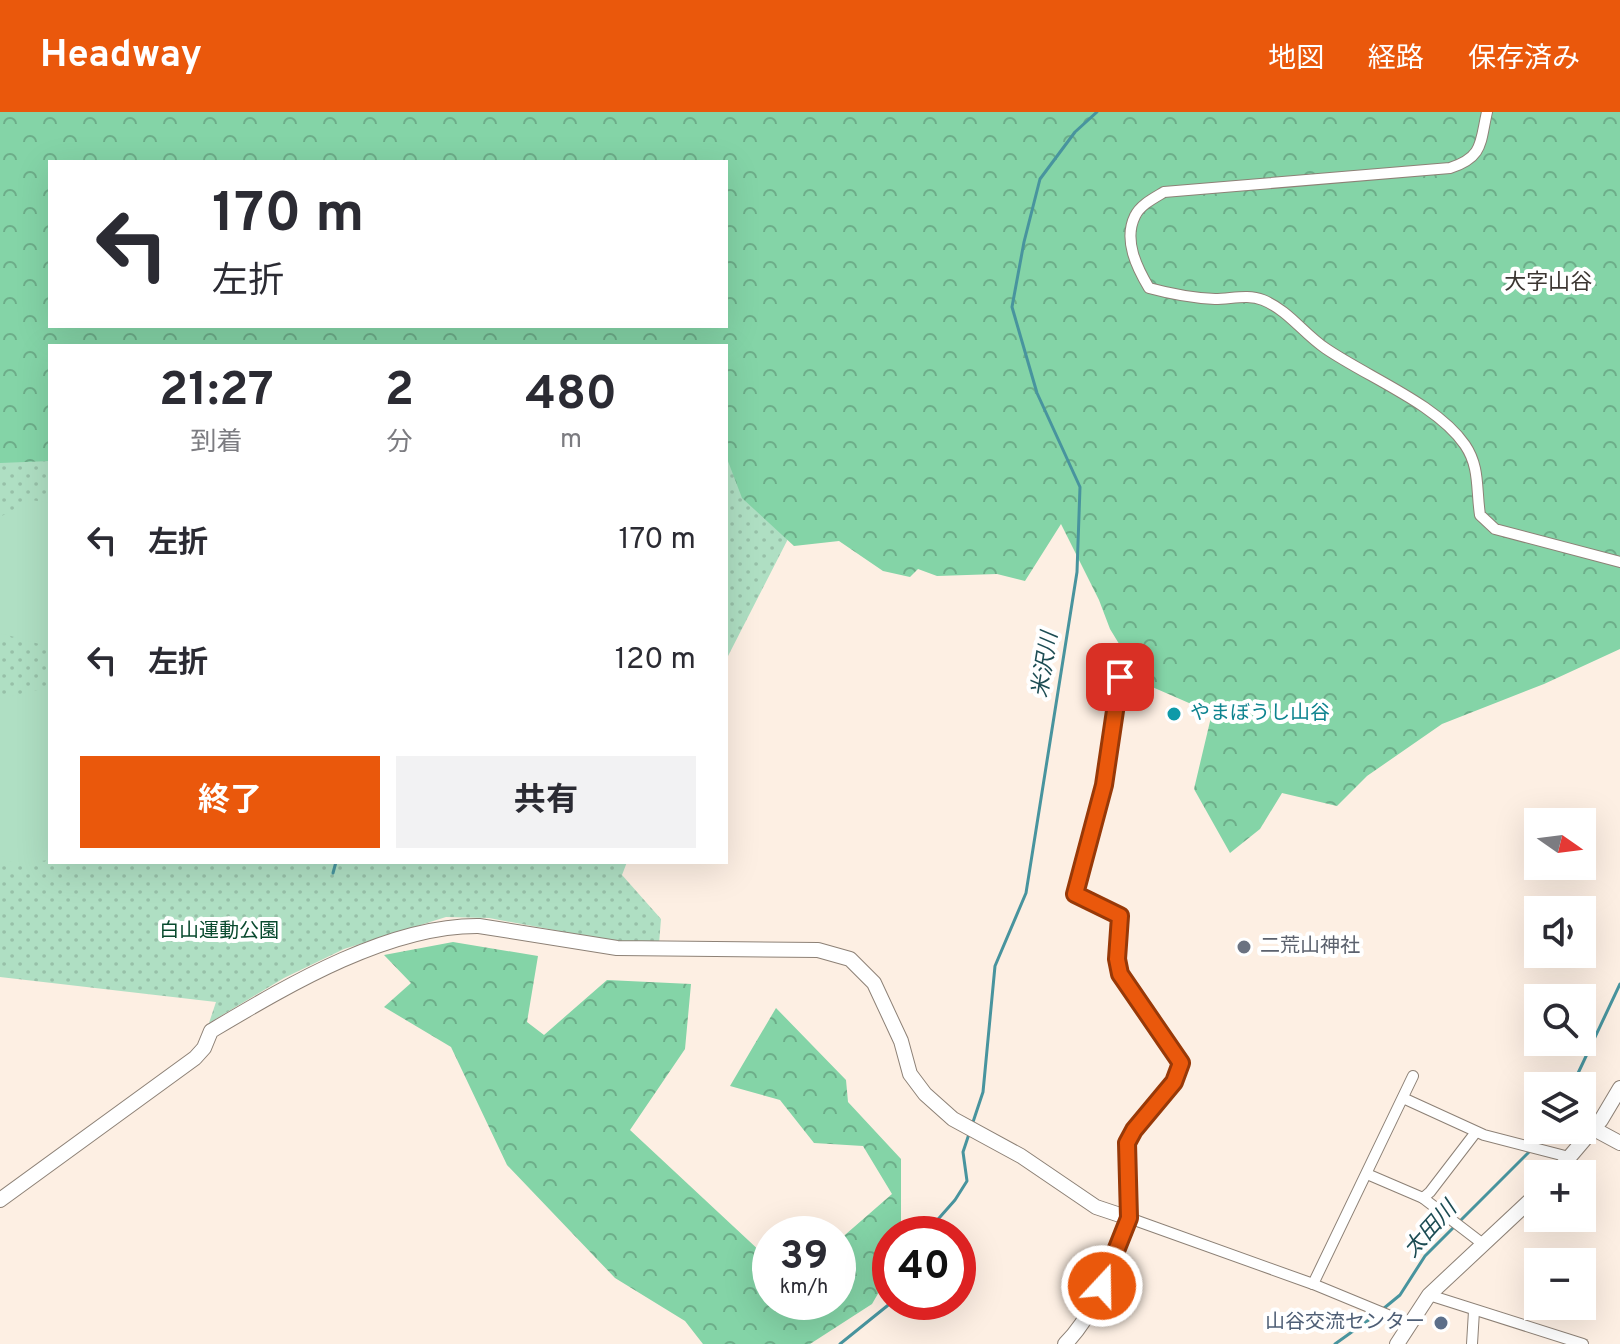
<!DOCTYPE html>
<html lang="ja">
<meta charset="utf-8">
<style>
:root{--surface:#fff;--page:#f2f2f3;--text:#2b2b33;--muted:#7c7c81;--accent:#ea580c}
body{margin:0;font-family:Overpass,"Noto Sans JP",sans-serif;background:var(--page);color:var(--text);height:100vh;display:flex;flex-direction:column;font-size:30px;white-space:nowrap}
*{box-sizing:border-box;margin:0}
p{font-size:26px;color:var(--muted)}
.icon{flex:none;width:44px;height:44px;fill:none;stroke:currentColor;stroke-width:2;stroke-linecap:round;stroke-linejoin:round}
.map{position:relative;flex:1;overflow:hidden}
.details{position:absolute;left:48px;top:232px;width:680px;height:520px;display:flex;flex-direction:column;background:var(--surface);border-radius:0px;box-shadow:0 8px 32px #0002}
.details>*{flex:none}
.hud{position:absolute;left:48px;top:48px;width:680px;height:168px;border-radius:0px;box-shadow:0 8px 32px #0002;background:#fff;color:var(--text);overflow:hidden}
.needle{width:52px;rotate:104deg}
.tools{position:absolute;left:1524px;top:696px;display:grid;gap:16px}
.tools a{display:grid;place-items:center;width:72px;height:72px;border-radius:0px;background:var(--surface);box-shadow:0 8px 32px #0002;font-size:40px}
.speed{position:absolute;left:752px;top:1104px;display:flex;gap:16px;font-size:40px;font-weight:700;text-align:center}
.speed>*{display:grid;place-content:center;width:104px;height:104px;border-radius:50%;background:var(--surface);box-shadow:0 8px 32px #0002;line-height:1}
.speed small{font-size:20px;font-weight:400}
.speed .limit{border:12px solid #d22;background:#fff;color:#111}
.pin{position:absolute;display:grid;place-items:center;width:68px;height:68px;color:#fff;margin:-34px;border-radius:16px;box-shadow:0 4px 12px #0006}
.me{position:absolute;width:88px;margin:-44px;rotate:21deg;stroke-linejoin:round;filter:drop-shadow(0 0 6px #0008)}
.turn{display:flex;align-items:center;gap:28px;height:168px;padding:0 32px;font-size:36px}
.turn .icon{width:104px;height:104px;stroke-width:2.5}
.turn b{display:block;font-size:56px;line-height:68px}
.eta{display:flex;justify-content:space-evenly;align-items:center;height:136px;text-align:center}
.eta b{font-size:48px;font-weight:700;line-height:56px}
.button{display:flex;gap:16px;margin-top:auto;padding:16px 32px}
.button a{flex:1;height:92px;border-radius:0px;background:var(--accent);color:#fff;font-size:32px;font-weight:700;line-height:92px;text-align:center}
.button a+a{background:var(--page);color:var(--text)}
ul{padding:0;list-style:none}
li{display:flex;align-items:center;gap:24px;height:120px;padding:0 32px}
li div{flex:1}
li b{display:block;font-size:30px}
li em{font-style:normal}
header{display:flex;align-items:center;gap:48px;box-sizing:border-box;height:112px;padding:0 40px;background:var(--accent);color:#fff}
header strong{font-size:38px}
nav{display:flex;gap:44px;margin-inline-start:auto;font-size:28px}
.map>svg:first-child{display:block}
</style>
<header>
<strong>Headway</strong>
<nav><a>地図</a><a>経路</a><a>保存済み</a></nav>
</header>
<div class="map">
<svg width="1620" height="1232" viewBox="0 0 1620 1232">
<defs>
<pattern id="grass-dots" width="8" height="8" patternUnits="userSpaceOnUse" patternTransform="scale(2)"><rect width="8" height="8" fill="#afdfc3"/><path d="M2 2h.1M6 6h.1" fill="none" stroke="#97c0a8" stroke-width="1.8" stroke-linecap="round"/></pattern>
<pattern id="forest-crowns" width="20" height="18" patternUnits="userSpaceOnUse" patternTransform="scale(2)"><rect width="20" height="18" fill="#84d4a7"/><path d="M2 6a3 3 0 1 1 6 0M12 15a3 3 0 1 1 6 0" fill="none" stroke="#6dad89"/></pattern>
</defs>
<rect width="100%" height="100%" fill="#fdefe3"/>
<path fill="url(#grass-dots)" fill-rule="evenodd" d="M0,0h815l19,337 -108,211v-314h-676v516h577l-5,13 39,44 -2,25 -40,-2 -130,-24 -43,-1 -102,32 -60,29 -75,45 7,-21 -216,-25zM50,50h676v164h-676z"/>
<g fill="url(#forest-crowns)" fill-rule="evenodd">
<path d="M0,0h1620v537l-76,35 -102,40 -75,52 -30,30 -55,-13 -22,36 -30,24 -36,-64 18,-76 -69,-30 -33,-54 -11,-29 -38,-76 -36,57 -28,-7 -60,2 -19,-7 -8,8 -27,-6 -44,-30 -45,5 -52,-48 -16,-42v-110h-676v115l-50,2zM50,50h676v164h-676z"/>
<polygon points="453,830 538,844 527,910 544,923 607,868 691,872 685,937 630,1018 763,1142 770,1134 770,1190 838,1190 838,1129 892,1082 863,1034 814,1031 780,988 730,974 776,896 846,968 848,990 901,1047 901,1122 890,1122 890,1161 872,1192 810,1232 703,1232 685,1209 615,1166 507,1053 451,935 384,895 411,871 384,843"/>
</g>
<g fill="#afdfc3">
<polygon points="31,388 50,391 50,535 0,521 0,405"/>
<polygon points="50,575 50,748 14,752 0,742 0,587"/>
</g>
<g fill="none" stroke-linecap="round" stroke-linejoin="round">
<g stroke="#48949e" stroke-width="3">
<polyline points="333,761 336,750"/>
<polyline points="1572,974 1620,872"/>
<polyline points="973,1010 983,980 995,854 1026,781 1077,460 1080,375 1037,281 1012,195 1024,130 1040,67 1075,20 1097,0"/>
<polyline points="1535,1034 1547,1018"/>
<polyline points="925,1122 955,1088 967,1069 963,1040 969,1022"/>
<polyline points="1383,1197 1400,1183 1425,1144 1529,1040"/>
<polyline points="840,1232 892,1190"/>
<polyline points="1335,1232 1377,1202"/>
</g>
<g stroke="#8d8176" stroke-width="12">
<g id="street">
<path d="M1487,0c-7,30 -3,45 -37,56l-286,24c-10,6 -24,13 -29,24 -12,24 2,52 14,72 22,6 43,10 66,11 16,0 33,-5 48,1 25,10 41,34 62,48 42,29 112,56 140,97 15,22 11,44 15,70l15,14 125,33"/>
<path d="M1120,565l-16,108 -29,109 45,22 -3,43 3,15 61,89c-6,34 -43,47 -53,78 -3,12 1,61 1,77l184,66 97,40"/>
<polyline points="1403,986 1484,1023 1569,1045"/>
<polyline points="1367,1062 1423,1086 1430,1080 1476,1020"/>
<polyline points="1423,1086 1483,1132"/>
<polyline points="1313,1172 1413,964"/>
<polyline points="1429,1183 1583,1232"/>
<polyline points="1472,1232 1474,1199"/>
</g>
</g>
<g stroke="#8d8176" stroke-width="16">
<g id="secondary">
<polyline points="1594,1017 1620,1031"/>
<polyline points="1555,1062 1601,1008 1620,976"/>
<path d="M0,1088l195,-142 9,-10 7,-17c76,-45 177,-106 268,-105l138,22 201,2 32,9 24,24 27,58 9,33 15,20 28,25 68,37 75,51 33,11c-18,43 -31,93 -64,126"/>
<polyline points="1397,1232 1429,1183 1538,1081"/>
</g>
</g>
<use href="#street" stroke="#fff" stroke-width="10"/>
<use href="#secondary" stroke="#fff" stroke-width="14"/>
</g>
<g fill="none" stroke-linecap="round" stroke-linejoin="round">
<g stroke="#983908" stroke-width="20">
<polyline id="route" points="1102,1174 1129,1106 1127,1031 1134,1018 1174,970 1181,951 1120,862 1117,847 1120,804 1075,782 1104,673 1120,565"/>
</g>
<use href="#route" stroke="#ea580c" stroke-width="14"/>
</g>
<circle fill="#0f9aa8" stroke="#fff" stroke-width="3" cx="1174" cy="602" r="8"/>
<circle fill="#6b7280" stroke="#fff" stroke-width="3" cx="1244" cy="835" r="8"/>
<circle fill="#5c6f8a" stroke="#fff" stroke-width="3" cx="1441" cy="1211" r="8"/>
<g text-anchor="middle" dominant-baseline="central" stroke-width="8" stroke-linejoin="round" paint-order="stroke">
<g font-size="20" fill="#0d838f" stroke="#fff" text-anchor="start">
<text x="1190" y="602">やまぼうし山谷</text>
</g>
<g font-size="20" fill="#094a2e" stroke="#fff">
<text x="219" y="820">白山運動公園</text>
</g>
<g font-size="20" fill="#5b616d" stroke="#fff" text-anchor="start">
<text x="1260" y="835">二荒山神社</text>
</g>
<g font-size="20" fill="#4e5e75" stroke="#fff" text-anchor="end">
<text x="1425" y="1211">山谷交流センター</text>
</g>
<g font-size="22" fill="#3b3531" stroke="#fff">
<text x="1548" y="171">大字山谷</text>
</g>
<g font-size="22" font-style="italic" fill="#1c4c53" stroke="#fff">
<text transform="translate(1046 553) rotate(-81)">米沢川</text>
<text transform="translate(1431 1118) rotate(-48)">太田川</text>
</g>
</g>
</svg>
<div class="tools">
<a><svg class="needle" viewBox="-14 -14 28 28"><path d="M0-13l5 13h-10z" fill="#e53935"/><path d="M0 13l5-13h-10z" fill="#7c7c81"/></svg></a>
<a><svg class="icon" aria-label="sound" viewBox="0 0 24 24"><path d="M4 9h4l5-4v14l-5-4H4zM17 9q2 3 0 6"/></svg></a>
<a><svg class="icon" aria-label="search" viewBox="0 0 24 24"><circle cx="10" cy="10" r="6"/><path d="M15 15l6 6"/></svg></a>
<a><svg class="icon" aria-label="layers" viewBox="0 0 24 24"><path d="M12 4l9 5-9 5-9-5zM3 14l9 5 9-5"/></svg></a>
<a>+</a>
<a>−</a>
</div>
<div class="speed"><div>39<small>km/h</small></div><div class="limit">40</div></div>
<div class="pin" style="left:1120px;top:565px;background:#d93025"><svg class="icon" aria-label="arrive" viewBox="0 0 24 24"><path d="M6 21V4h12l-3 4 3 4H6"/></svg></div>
<svg class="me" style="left:1102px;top:1174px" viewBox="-20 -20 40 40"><circle r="17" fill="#ea580c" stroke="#fff" stroke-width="3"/><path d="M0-11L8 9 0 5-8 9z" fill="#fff"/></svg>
<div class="hud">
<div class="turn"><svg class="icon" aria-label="left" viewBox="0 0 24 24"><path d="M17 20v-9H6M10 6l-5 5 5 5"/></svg><div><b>170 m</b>左折</div></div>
</div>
<section class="details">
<div class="eta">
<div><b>21:27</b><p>到着</p></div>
<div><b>2</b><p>分</p></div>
<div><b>480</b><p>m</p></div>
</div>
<ul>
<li><svg class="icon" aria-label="left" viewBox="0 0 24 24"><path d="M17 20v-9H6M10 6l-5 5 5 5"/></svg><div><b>左折</b></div><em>170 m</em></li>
<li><svg class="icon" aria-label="left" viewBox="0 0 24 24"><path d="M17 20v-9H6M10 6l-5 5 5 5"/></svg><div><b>左折</b></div><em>120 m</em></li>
</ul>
<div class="button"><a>終了</a><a>共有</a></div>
</section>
</div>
